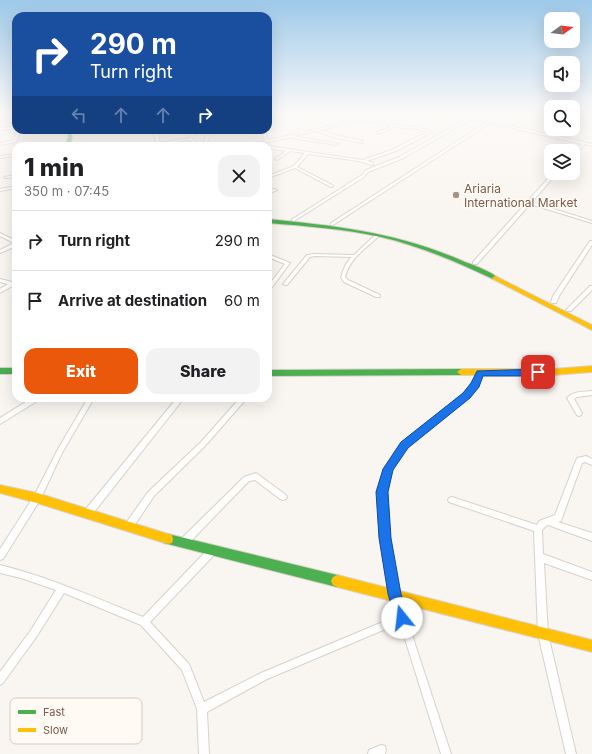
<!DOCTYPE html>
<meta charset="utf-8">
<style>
:root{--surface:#fff;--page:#f2f2f2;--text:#202124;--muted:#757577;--line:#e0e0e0;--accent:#ea580c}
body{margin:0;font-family:Inter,sans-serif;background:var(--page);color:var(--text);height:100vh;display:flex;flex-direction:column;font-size:15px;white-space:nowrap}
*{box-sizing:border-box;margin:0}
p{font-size:13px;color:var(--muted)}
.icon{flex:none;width:22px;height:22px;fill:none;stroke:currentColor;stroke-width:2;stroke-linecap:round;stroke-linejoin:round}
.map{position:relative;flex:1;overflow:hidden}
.drawer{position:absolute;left:12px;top:142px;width:260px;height:260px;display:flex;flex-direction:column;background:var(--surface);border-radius:12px;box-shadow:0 4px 16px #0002}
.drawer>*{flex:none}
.top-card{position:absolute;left:12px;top:12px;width:260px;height:122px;border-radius:12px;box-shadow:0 4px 16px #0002;background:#1a4fa0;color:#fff;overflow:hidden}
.needle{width:26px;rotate:75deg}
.buttons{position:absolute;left:544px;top:12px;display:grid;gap:8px}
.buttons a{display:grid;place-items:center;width:36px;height:36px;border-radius:8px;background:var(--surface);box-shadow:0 4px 16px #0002;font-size:20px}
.pin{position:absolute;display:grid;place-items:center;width:34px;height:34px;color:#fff;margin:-17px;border-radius:8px;box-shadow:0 2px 6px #0006}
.me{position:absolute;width:44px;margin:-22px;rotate:344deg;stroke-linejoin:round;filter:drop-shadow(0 0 3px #0008)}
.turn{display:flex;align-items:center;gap:14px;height:84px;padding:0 12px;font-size:18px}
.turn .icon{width:52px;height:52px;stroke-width:2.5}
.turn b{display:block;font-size:28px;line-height:34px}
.lanes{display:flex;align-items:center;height:38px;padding:0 12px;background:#0003;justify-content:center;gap:20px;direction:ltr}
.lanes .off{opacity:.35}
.round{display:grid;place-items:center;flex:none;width:42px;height:42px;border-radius:12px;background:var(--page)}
.head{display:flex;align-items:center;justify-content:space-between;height:68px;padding:0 12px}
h1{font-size:24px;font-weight:800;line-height:30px}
.action{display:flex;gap:8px;margin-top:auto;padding:8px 12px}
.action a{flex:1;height:46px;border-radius:12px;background:var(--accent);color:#fff;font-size:16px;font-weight:800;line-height:46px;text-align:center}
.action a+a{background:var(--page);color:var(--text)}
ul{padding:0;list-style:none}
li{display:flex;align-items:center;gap:12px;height:60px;padding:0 12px;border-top:1px solid var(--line)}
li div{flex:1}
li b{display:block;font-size:15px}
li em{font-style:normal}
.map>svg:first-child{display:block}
</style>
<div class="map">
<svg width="592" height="754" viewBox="0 0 592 754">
<rect width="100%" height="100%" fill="#f9f5f0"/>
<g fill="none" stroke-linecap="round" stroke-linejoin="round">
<g stroke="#d7d1cb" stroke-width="2">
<g id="street">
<polygon points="3,113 5,113 0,121 0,117"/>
<polygon points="287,113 290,113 304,132 347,122 328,114 308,119 303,118 302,113 304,113 305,116 308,117 324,113 332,113 350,122 389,113 394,113 369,119 401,126 418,127 432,132 396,151 367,161 373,163 373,165 372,165 359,161 308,154 297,167 332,185 333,186 331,187 295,168 268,178 268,176 294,166 305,153 290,151 277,160 275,159 276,158 286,151 268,148 268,146 363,160 394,149 427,132 418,129 401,128 393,126 393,128 378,134 377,132 390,127 390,125 368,121 368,119 320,130 335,135 362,141 362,143 361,143 333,137 316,131 293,136 339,144 337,145 292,138 291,137 249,146 243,146 265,141 261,130 265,130 268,140 301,133"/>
<polygon points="448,113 453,113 471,117 479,113 482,113 474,118 489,121 502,113 505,113 492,122 558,136 565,129 569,129 561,137 592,144 592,146 585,144 573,155 573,152 582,144 490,123 333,225 331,225 331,223 487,122 472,119 401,159 368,172 364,177 294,221 291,220 362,175 366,170 399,157 469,118"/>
<polygon points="581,113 592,114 592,116 584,114 573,124 573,121"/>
<polygon points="16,126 16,128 0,130 0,128"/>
<polygon points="17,130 21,130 16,142 0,145 0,143 14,140"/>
<polygon points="75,130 81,130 74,132 74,130"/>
<polygon points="101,130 105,130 105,131 121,130 104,133"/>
<polygon points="157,130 161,130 158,135 160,143 189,138 194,130 198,130 192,139 202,146 198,146 189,140 151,146 143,146 157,143 154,135"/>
<polygon points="208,130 212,130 206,146 202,146"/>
<polygon points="16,154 16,156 0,158 0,156"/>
<polygon points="553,173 557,173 532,202 592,221 592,223 530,204 477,264 473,264 473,262"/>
<polygon points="16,175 16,177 6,178 4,177"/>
<polygon points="16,186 16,188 0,191 0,189"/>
<polygon points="274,189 277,190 268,194 268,192"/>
<polygon points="0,233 16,241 16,246 0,253 0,250 14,243 0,236"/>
<path d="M375,235l4,1c-13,12 -29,22 -34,41l3,3 32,15v2h-4l-32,-15 -3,-5 4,-11 6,-9 -36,-1 -5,1 -23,28h-2l-2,-1 24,-29 8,-1 39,1z"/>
<polygon points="590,241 592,241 592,245 559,296 556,303 552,303 551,302 553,296"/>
<polygon points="268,254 290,263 270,290 268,291 268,286 285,264 268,257"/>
<polygon points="0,279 12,282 16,281 16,284 0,293 0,289 8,284 0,282"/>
<polygon points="590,286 592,286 592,290 571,311 567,311 566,310"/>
<path d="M478,371h2l3,2 -6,14 -8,10 -62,50 -16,23 -5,22 3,46 10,57 52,159h-10l-41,-131 -133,56 -60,33 2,42h-10l-2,-45 -15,-39 -41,-45 -77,-32 -27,43 -34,47 -3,2v-13l31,-42 25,-40 -35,-12 -21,-5v-8c49,12 96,33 143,52l67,-70 3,-1 3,1 1,3 -1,3 -66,69 39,42 15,38 57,-29 136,-57 -6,-21 -10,-57 -3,-46 6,-23 19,-26 62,-50 7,-9z"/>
<path d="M592,391v4l-15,2 -3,2 8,14 -1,2 -2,1 -2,-1 -10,-17c6,-7 16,-6 25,-7z"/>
<polygon points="32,398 40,398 39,400 0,424 0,418"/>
<polygon points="88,398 94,398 62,453 40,500 3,559 0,560 0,549 34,496 58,449"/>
<polygon points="177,398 184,398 91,516 88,517 85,516 84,513 85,510"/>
<polygon points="240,398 247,398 205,446 154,496 132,529 129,530 126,529 125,526 126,523 148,492 201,442"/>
<polygon points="586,456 592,459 592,465 585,462 582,463 562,518 561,521 558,522 592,533 592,541 548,525 545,527 542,530 543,554 592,572 592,580 544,563 548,634 576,754 566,754 538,634 534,531 452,503 449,502 448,500 449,498 452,497 537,525 539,521 555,515 577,458"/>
<polygon points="256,473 286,495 287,497 286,499 283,500 280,499 255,480 249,481 186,546 183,547 180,546 179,543 180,540 244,477"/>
<polygon points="381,745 385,746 386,750 385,754 368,754 369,750"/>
</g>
</g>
<g stroke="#d9d2cb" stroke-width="2">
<g id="fast">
<polygon points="67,130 71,130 72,137 70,146 66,146 68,137"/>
<path d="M268,219c70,7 132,14 197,43 11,4 25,9 33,16l-1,1h-4c-36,-17 -73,-33 -112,-42 -37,-8 -75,-11 -113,-14z"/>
<rect x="0" y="368" width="16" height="6"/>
<polygon points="461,369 465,372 461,375 268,376 268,370"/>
<polygon points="168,534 337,575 341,577 343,581 341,585 337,587 168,544 164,543 163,539 164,535"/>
</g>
</g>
<g stroke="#d9d2cb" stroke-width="2">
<g id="slow">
<polygon points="495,276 592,325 592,330 493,279 492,278"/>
<polygon points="592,366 592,372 553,375 461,375 457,372 461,369 553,369"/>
<polygon points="0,485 37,493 168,534 172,535 173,539 172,543 168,544 37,503 0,493"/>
<polygon points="337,575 592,640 592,652 337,587 333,585 331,581 333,577"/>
</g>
</g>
<use href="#street" fill="#fefefd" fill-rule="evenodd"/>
<use href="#fast" fill="#4caf50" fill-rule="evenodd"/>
<use href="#slow" fill="#ffc107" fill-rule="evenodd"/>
</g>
<linearGradient id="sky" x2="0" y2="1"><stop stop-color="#9ec9e9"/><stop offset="0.52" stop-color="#fcfaf8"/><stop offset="1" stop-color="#fcfaf8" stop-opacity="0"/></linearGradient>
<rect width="592" height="219" fill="url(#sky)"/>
<polygon fill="#1a73e8" stroke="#114b97" points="538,369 543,372 538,376 483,376 479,387 470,398 408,448 393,470 388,492 391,538 401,594 409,618 407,623 402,625 397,623 388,594 379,538 376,492 383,469 401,442 463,393 471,383 477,371"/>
<circle fill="#a69286" stroke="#fffaf3" stroke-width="1.5" cx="456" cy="195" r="4"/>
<g text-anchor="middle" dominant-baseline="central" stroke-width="3" stroke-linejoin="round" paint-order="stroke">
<g font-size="12" fill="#7a5c4d" stroke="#fffaf3" text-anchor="start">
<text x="464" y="188">Ariaria<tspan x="464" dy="14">International Market</tspan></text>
</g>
</g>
<rect x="10" y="698" width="132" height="46" rx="6" fill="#fffaf3" stroke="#d7cbc1" stroke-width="1"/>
<rect x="18" y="710" width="18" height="4" fill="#4caf50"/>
<rect x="18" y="728" width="18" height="4" fill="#ffc107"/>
<g font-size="11" fill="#7a5c4d">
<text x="43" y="716">Fast</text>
<text x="43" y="734">Slow</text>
</g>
</svg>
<div class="buttons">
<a><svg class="needle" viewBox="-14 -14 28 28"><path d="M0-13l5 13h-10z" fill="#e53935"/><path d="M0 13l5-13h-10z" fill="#757577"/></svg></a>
<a><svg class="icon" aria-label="sound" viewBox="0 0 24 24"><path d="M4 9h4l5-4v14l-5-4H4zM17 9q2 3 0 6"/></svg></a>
<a><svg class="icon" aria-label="search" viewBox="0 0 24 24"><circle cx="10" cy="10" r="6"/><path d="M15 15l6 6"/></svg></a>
<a><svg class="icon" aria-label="layers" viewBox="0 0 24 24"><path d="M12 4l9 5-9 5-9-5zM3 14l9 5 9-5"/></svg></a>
</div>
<div class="pin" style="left:538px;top:372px;background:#d93025"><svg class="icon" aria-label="arrive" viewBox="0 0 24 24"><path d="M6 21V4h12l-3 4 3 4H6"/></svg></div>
<svg class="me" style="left:402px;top:618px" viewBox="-20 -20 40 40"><circle r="19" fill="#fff"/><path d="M0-13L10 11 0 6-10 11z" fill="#1a73e8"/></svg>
<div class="top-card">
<div class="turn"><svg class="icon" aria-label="right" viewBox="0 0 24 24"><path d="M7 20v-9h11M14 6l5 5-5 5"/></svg><div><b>290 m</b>Turn right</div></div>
<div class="lanes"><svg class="icon off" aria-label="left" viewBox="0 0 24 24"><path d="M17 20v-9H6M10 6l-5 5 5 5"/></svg><svg class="icon off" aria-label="ahead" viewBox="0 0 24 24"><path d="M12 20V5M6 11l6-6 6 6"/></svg><svg class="icon off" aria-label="ahead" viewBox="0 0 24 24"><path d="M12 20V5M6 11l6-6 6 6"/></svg><svg class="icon" aria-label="right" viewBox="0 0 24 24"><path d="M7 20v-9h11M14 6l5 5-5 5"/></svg></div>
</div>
<section class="drawer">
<div class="head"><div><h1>1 min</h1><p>350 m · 07:45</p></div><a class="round"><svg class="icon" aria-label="close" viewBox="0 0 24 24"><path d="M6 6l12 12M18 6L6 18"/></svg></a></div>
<ul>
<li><svg class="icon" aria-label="right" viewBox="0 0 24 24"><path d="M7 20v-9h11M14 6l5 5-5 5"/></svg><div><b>Turn right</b></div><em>290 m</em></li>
<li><svg class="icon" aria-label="arrive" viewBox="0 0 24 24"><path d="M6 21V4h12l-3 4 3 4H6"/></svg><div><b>Arrive at destination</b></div><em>60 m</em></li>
</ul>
<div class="action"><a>Exit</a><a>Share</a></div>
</section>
</div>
